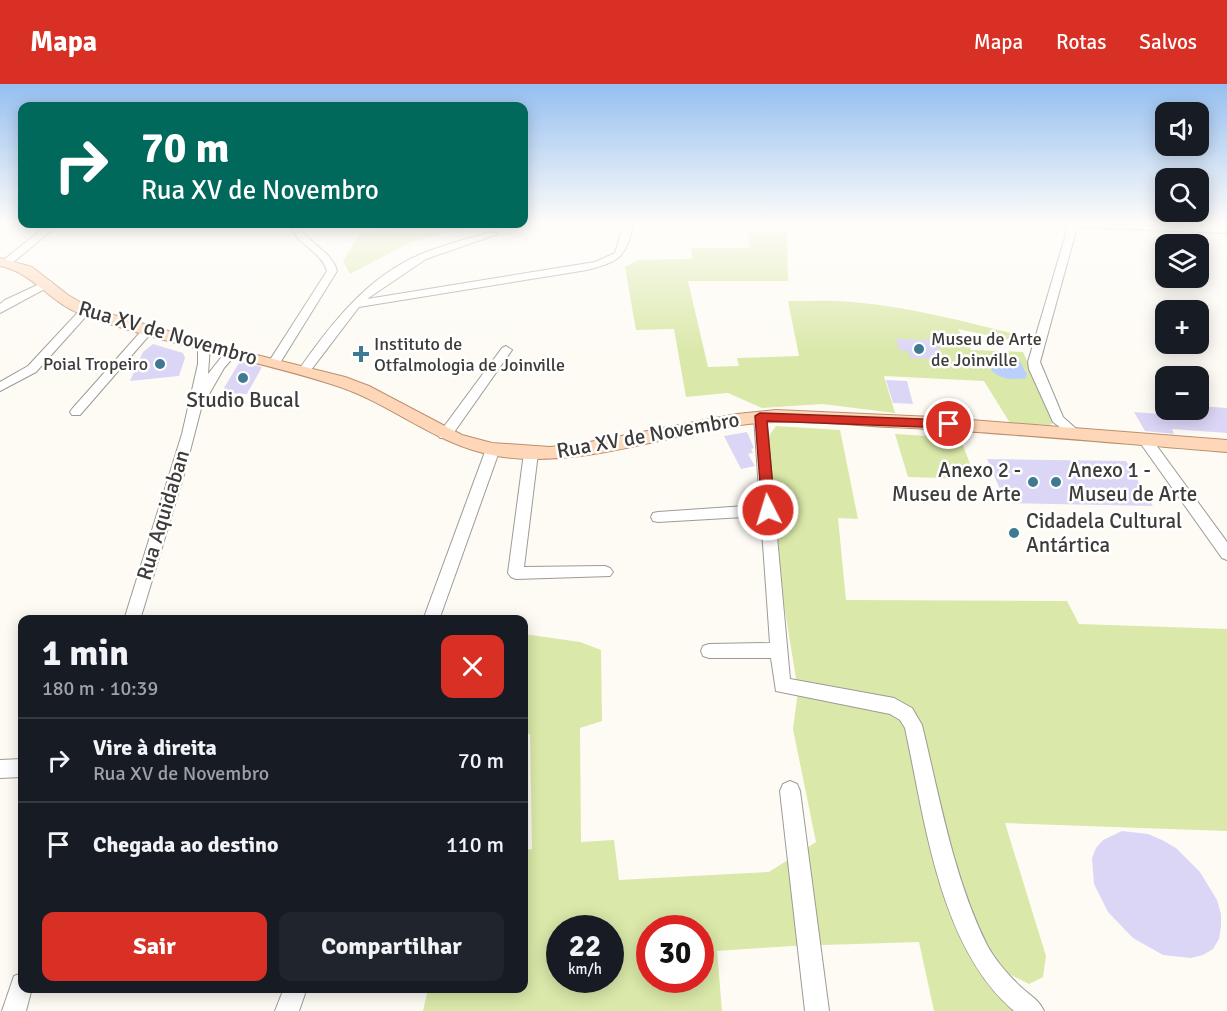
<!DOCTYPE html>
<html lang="pt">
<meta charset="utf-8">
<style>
:root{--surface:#171b24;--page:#20242c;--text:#f1f3f6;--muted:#9ea1a6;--line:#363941;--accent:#d93025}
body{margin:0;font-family:Signika,sans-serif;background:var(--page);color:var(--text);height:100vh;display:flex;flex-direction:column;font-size:22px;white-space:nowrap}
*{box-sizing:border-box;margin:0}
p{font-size:20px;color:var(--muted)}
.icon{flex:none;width:33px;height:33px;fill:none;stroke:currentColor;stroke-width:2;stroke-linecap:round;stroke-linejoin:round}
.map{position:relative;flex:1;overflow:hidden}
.panel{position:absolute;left:18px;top:531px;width:510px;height:378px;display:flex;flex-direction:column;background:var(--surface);border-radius:12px;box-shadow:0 3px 15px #0003}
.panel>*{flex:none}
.top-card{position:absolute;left:18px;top:18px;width:510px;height:126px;border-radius:12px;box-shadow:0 3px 15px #0003;background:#00695c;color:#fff;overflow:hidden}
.fabs{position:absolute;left:1155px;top:18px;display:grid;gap:12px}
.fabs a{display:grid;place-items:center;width:54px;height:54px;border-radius:12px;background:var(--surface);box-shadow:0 3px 15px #0003;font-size:30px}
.speed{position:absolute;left:546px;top:831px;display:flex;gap:12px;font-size:30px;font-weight:700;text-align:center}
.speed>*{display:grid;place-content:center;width:78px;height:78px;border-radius:50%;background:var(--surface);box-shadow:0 3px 15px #0003;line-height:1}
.speed small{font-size:15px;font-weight:400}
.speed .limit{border:9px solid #d22;background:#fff;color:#111}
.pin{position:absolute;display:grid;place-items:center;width:51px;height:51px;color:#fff;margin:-26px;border:3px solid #fff;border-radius:50%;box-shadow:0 2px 6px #0007}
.me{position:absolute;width:66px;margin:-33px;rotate:355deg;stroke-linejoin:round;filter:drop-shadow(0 0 4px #0008)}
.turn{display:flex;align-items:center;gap:21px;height:126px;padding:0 24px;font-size:27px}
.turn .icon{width:78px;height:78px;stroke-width:2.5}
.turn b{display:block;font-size:42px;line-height:51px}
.round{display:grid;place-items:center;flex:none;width:63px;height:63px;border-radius:12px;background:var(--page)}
.headline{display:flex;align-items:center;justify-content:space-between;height:102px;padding:0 24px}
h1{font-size:36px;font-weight:700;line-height:45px}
.button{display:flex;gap:12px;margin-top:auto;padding:12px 24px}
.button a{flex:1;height:69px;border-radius:12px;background:var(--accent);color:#fff;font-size:24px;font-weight:700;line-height:69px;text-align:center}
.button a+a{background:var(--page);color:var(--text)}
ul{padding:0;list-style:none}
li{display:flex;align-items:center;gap:18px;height:84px;padding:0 24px;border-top:2px solid var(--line)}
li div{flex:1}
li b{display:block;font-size:22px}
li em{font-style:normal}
header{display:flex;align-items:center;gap:36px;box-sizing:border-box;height:84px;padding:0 30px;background:var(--accent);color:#fff}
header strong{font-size:28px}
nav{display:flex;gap:33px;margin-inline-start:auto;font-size:21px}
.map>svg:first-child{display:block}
</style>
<header>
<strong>Mapa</strong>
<nav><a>Mapa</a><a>Rotas</a><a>Salvos</a></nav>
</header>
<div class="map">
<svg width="1227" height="927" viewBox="0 0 1227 927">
<rect width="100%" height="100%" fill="#fefbf5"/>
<g fill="#dae8a9" fill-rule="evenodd">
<polygon points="423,140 481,140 411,158 350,190 343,177 360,149"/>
<path d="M787,146l1,51h-100l20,86 31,-1 -2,-8 62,-2 -11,-55c22,0 44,-1 65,1 59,5 117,21 174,35l-3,6 -66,-14 13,21 52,2 32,69 -5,4 -40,-2 -26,-42 -100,-5 11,37 -73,-9 -60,4 -34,-15 -42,4 -12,-68 -38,1 -11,-63 14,-7 53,-1 -1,-11h59l-3,-17z"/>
<path d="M776,342l64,4 18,89 -20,-1 8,82 221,1 12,23 148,5v202l-222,-8 41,133 -3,21 -14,7 -26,-13 15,40h-84l-15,-69 -127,4 -75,5 5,60h-299l5,-22 96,-1v-138l8,-1 -2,-115 -6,-1v-99l56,8 21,8 1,71 -22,7 1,114 33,-2 5,40 150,-8 47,-30 -23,-113 5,-38 -14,-87 -16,-167zM560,844h50v52h-50zM650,844h50v52h-50z"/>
<polygon points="895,350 960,354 976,395 908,393"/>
</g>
<path fill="#bacffb" d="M1005,273c18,0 13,4 22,17l-1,4c-13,2 -28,2 -36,-10z"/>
<g fill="#dcd6f6">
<polygon points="896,255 935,256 943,275 910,274 908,267 899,266"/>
<polygon points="153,260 183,269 185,274 179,292 130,297 143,268"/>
<polygon points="240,277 262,283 247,310 221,309"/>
<polygon points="886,296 907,297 913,320 893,319"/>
<polygon points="1198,322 1227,324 1227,349 1172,345 1174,350 1145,347 1134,328 1187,332 1183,326 1198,326"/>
<polygon points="747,348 754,364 751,365 753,369 748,370 755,382 741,385 724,352"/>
<polygon points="987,375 1126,377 1153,422 1006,419"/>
<polygon points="1122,747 1148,750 1162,756 1176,764 1200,788 1217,816 1221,830 1221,843 1219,855 1213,865 1203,871 1191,874 1163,871 1133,854 1108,828 1094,800 1092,774 1096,764 1103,756"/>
</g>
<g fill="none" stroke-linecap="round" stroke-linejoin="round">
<g stroke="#9d9b95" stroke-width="2">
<g id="minor">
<path d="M624,139h10c-9,35 -13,38 -47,47l-228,37 -51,67 -4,1 -6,-4c32,-46 68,-93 121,-116 23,-10 48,-16 71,-23l8,2 -72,25 -59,40 228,-37 20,-9z"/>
<polygon points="1037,139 1227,143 1227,149 1077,143 1040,278 1063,333 1083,351 1076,355 1053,338 1029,285 1028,278 1068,143 1042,142"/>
<polygon points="49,140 59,140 10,181 2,181 2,177"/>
<path d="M291,140h8c7,20 32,25 38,47l-57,92 -6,4 -6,-4 59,-92c-6,-21 -32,-26 -36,-47z"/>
<polygon points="48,196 53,199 52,201 0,229 0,220 5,216"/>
<polygon points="85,224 90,227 89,229 36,288 0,307 0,298 28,282 81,225"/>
<polygon points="148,243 152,244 152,248 80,331 72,331 70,328 72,325 144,244"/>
<polygon points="204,259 210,262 208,290 227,266 235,266 237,269 224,284 208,312 204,313 183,394 140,536 124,536 182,350 198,280 198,262"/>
<polygon points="506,262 512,266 450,354 440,354 438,351 440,348 502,264"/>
<path d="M760,328l6,4 24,263 104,19 18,10 10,17c18,74 31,151 65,220 8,15 23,32 35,43 9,8 17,12 22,23h-30c-75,-64 -89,-191 -109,-283l-5,-8 -10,-6 -114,-23 -5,-33h-62l-6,-2 -2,-5 2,-5 6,-2 61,-1 -9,-127 -103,6 -5,-1 -2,-4 2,-4 5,-1 102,-7 -6,-89z"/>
<polygon points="1146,352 1151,354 1227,458 1227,476 1222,474 1141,360 1139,357 1141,354"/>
<polygon points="493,360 500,365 439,536 423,536 486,365"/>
<polygon points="531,364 538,369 524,483 605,482 610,484 613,488 610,492 516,495 511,493 508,489 524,369"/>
<polygon points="22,675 22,693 0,694 0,676"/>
<polygon points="790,697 797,700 800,707 829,927 805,927 780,707 783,700"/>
<polygon points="22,889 22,904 32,904 26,927 2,927 14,892"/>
<polygon points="284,904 307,904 299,927 275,927"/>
</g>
</g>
<g stroke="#bb8f6e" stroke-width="2">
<path id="major" d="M0,174l32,9 36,28 22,13 119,35 136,34 24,9 93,49 30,8 58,4 29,-3 158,-30 39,-4 157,7 294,23v12c-112,-9 -225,-20 -338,-25 -38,-2 -77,-7 -115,-5 -92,4 -184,49 -277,34 -63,-11 -105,-53 -163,-71 -83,-27 -171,-40 -253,-71 -31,-11 -47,-41 -81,-48z"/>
</g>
<use href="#minor" fill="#fff" fill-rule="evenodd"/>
<use href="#major" fill="#fed7b9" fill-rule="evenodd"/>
</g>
<linearGradient id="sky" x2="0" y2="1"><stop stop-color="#95bff0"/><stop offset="0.52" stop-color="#fffdfa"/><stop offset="1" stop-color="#fffdfa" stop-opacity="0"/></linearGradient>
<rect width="1227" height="269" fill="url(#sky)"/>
<polygon fill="#d93025" stroke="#8d1f18" stroke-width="1.5" points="760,329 949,336 955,340 949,344 767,337 775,426 768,431 762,426 755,332"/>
<g fill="#3e7a91" stroke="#fff" stroke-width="2">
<circle cx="919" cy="265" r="6"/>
<path d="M358 261h6v6h6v6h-6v6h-6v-6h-6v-6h6z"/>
<circle cx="160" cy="280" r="6"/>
<circle cx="243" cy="294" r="6"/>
<circle cx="1033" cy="398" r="6"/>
<circle cx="1056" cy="398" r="6"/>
<circle cx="1014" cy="449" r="6"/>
</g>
<g text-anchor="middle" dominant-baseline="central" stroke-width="5" stroke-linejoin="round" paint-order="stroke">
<g font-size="18" fill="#3e3c3a" stroke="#fff" text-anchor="start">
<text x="931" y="255">Museu de Arte<tspan x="931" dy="21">de Joinville</tspan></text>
<text x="374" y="260">Instituto de<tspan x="374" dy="21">Otfalmologia de Joinville</tspan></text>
<text x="148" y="280" text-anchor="end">Poial Tropeiro</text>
</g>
<g font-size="21" fill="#3e3c3a" stroke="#fff">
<text transform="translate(168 249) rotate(16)">Rua XV de Novembro</text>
<text transform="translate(648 351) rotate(-10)">Rua XV de Novembro</text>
<text transform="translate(163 431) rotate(-73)">Rua Aquidaban</text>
</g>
<g font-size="21" fill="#3e3c3a" stroke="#fff" text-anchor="start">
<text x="243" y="316" text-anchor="middle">Studio Bucal</text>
<text x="1021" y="386" text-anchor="end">Anexo 2 -<tspan x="1021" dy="24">Museu de Arte</tspan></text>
<text x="1068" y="386">Anexo 1 -<tspan x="1068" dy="24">Museu de Arte</tspan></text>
<text x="1026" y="437">Cidadela Cultural<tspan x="1026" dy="24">Antártica</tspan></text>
</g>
</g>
</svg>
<div class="fabs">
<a><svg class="icon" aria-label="sound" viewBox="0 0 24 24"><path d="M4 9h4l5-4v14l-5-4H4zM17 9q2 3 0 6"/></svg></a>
<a><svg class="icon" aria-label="search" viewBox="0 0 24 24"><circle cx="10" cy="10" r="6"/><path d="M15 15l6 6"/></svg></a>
<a><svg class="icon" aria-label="layers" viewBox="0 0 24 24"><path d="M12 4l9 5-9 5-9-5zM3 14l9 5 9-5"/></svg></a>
<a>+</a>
<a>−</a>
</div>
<div class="speed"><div>22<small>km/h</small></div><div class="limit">30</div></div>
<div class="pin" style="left:949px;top:340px;background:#d93025"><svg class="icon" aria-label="arrive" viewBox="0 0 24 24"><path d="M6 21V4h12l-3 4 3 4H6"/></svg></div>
<svg class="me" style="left:768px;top:426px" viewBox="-20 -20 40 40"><circle r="17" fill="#d93025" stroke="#fff" stroke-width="3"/><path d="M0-11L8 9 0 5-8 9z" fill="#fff"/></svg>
<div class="top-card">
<div class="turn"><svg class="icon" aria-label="right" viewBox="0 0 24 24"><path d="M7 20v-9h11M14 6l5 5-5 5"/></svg><div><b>70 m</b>Rua XV de Novembro</div></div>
</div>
<section class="panel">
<div class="headline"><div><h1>1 min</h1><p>180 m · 10:39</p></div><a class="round" style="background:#d93025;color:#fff"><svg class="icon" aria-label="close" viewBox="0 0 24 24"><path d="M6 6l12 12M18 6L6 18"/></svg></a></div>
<ul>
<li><svg class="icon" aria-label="right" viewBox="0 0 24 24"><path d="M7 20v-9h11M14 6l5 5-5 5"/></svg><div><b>Vire à direita</b><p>Rua XV de Novembro</p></div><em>70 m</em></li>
<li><svg class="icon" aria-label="arrive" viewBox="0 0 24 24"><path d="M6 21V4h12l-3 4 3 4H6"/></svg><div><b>Chegada ao destino</b></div><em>110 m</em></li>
</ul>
<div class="button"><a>Sair</a><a>Compartilhar</a></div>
</section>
</div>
